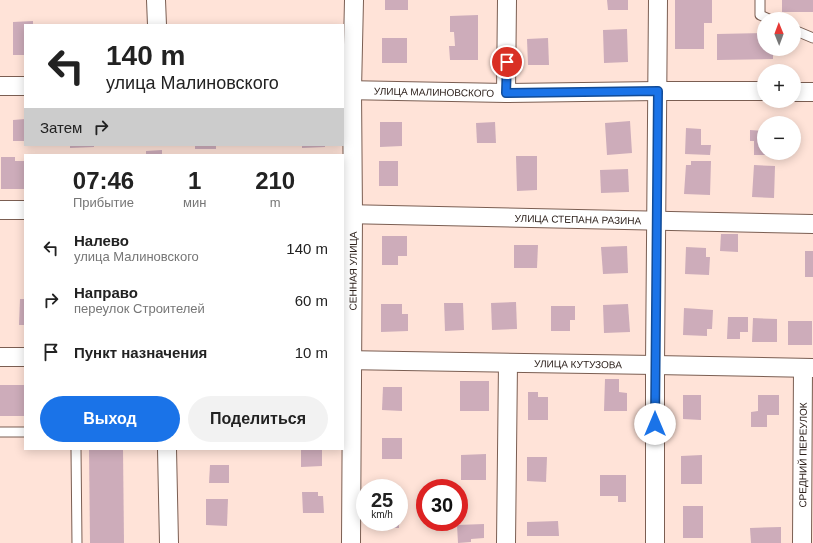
<!DOCTYPE html>
<html lang="ru">
<meta charset="utf-8">
<style>
:root{--surface:#fff;--page:#f2f2f2;--text:#222;--muted:#767676;--accent:#1a73e8}
body{margin:0;font-family:Helvetica,sans-serif;background:var(--page);color:var(--text);height:100vh;display:flex;flex-direction:column;font-size:15px;white-space:nowrap}
*{box-sizing:border-box;margin:0}
p{font-size:13px;color:var(--muted)}
.icon{flex:none;width:22px;height:22px;fill:none;stroke:currentColor;stroke-width:2;stroke-linecap:round;stroke-linejoin:round}
.map{position:relative;flex:1;overflow:hidden}
.side{position:absolute;left:24px;top:154px;width:320px;height:296px;display:flex;flex-direction:column;background:var(--surface);border-radius:0px;box-shadow:0 2px 10px #0003}
.side>*{flex:none}
.top-card{position:absolute;left:24px;top:24px;width:320px;height:122px;border-radius:0px;box-shadow:0 2px 10px #0003;background:#fff;color:var(--text);overflow:hidden}
.needle{width:26px;rotate:359deg}
.tools{position:absolute;left:757px;top:12px;display:grid;gap:8px}
.tools a{display:grid;place-items:center;width:44px;height:44px;border-radius:50%;background:var(--surface);box-shadow:0 2px 10px #0003;font-size:20px}
.speed{position:absolute;left:356px;top:479px;display:flex;gap:8px;font-size:20px;font-weight:700;text-align:center}
.speed>*{display:grid;place-content:center;width:52px;height:52px;border-radius:50%;background:var(--surface);box-shadow:0 2px 10px #0003;line-height:1}
.speed small{font-size:10px;font-weight:400}
.speed .limit{border:6px solid #d22;background:#fff;color:#111}
.pin{position:absolute;display:grid;place-items:center;width:34px;height:34px;color:#fff;margin:-17px;border:2px solid #fff;border-radius:50%;box-shadow:0 1px 4px #0007}
.me{position:absolute;width:44px;margin:-22px;rotate:0deg;stroke-linejoin:round;filter:drop-shadow(0 0 3px #0008)}
.turn{display:flex;align-items:center;gap:14px;height:84px;padding:0 16px;font-size:18px}
.turn .icon{width:52px;height:52px;stroke-width:2.5}
.turn b{display:block;font-size:28px;line-height:34px}
.then{display:flex;align-items:center;height:38px;padding:0 16px;background:#0003;gap:8px;font-size:15px}
.eta{display:flex;justify-content:space-evenly;align-items:center;height:68px;text-align:center}
.eta b{font-size:24px;font-weight:800;line-height:28px}
.button{display:flex;gap:8px;margin-top:auto;padding:8px 16px}
.button a{flex:1;height:46px;border-radius:24px;background:var(--accent);color:#fff;font-size:16px;font-weight:800;line-height:46px;text-align:center}
.button a+a{background:var(--page);color:var(--text)}
ul{padding:0;list-style:none}
li{display:flex;align-items:center;gap:12px;height:52px;padding:0 16px}
li div{flex:1}
li b{display:block;font-size:15px}
li em{font-style:normal}
.map>svg:first-child{display:block}
</style>
<div class="map">
<svg width="813" height="543" viewBox="0 0 813 543">
<rect width="100%" height="100%" fill="#ffe3d8"/>
<g fill="#cdacba">
<rect x="385" y="0" width="23" height="10"/>
<polygon points="607,0 628,0 628,10 608,10"/>
<polygon points="675,0 712,0 712,23 704,23 704,49 675,49"/>
<rect x="782" y="0" width="31" height="12"/>
<polygon points="478,15 478,60 450,60 449,46 455,46 454,32 450,32 450,16"/>
<polygon points="33,21 33,25 25,25 25,55 13,55 13,22"/>
<polygon points="627,29 628,62 604,63 603,30"/>
<polygon points="764,33 764,49 773,49 773,59 717,60 717,34"/>
<rect x="382" y="38" width="25" height="25"/>
<polygon points="548,38 549,65 528,65 527,39"/>
<polygon points="25,119 25,141 13,141 13,120"/>
<polygon points="630,121 632,153 607,155 605,123"/>
<polygon points="380,122 402,122 402,146 380,147"/>
<polygon points="495,122 496,143 477,143 476,123"/>
<polygon points="686,128 701,129 701,145 711,145 710,155 685,154"/>
<polygon points="750,130 764,131 764,153 773,153 773,155 754,155 754,141 750,141"/>
<polygon points="70,145 94,145 94,147 70,148"/>
<rect x="195" y="145" width="21" height="4"/>
<polygon points="302,145 325,145 325,147 302,148"/>
<polygon points="162,150 162,155 146,155 146,151"/>
<polygon points="516,156 537,156 537,190 517,191"/>
<polygon points="1,157 15,157 15,161 25,161 25,189 1,189"/>
<rect x="379" y="161" width="19" height="25"/>
<polygon points="691,161 711,161 710,195 684,194 686,165 691,165"/>
<polygon points="754,165 775,166 774,198 752,197"/>
<polygon points="628,169 629,192 601,193 600,170"/>
<polygon points="721,234 738,234 738,252 720,251"/>
<polygon points="382,236 407,236 407,256 398,256 398,265 382,265"/>
<polygon points="514,245 538,245 537,268 514,268"/>
<polygon points="627,246 628,273 603,274 601,247"/>
<polygon points="686,247 706,248 706,257 710,257 709,275 685,274"/>
<rect x="805" y="251" width="8" height="26"/>
<polygon points="20,299 25,299 25,325 19,325"/>
<polygon points="516,302 517,329 492,330 491,303"/>
<polygon points="444,303 463,303 464,330 445,331"/>
<polygon points="381,304 402,304 402,314 408,314 408,331 381,332"/>
<polygon points="628,304 630,332 604,333 603,305"/>
<polygon points="551,306 575,306 575,320 570,320 570,331 551,331"/>
<polygon points="684,308 713,310 712,329 707,329 707,336 683,335"/>
<polygon points="728,317 748,317 748,332 740,332 740,339 727,339"/>
<polygon points="753,318 777,319 777,342 752,342"/>
<rect x="788" y="321" width="24" height="24"/>
<polygon points="605,379 619,379 619,392 627,393 627,411 604,411"/>
<rect x="460" y="381" width="29" height="30"/>
<rect x="0" y="385" width="25" height="31"/>
<polygon points="383,387 402,387 402,411 382,410"/>
<polygon points="528,392 538,392 538,397 548,397 548,420 528,420"/>
<polygon points="683,395 701,395 701,420 683,419"/>
<polygon points="758,395 779,395 779,415 767,415 767,427 751,427 751,412 758,411"/>
<rect x="382" y="438" width="20" height="21"/>
<polygon points="89,449 123,449 124,543 90,543"/>
<polygon points="301,449 322,449 322,466 301,467"/>
<polygon points="486,454 486,480 461,480 461,455"/>
<polygon points="702,455 702,484 681,484 681,456"/>
<polygon points="527,457 547,457 546,482 527,481"/>
<polygon points="210,465 229,465 229,483 209,483"/>
<polygon points="600,475 626,475 626,502 618,502 618,496 600,496"/>
<polygon points="302,492 318,492 318,496 323,496 324,513 303,513"/>
<polygon points="206,499 228,499 227,526 206,525"/>
<rect x="683" y="506" width="20" height="32"/>
<polygon points="558,521 559,536 527,536 527,522"/>
<rect x="383" y="522" width="16" height="6"/>
<polygon points="484,524 484,538 471,539 471,542 458,543 457,525"/>
<polygon points="781,527 781,543 751,543 750,528"/>
</g>
<g fill="none" stroke-linecap="round" stroke-linejoin="round">
<g stroke="#7b5e52" stroke-width="11">
<g id="service">
<polyline points="760,0 760,15 769,19"/>
<polyline points="794,30 813,38"/>
<polyline points="0,432 25,432"/>
<polyline points="76,449 77,543"/>
</g>
</g>
<g stroke="#7b5e52" stroke-width="20">
<g id="minor">
<polyline points="156,0 157,25"/>
<polyline points="0,86 25,86"/>
<path id="s1" d="M343,90l163,3 152,-2h106"/>
<polyline points="794,92 813,92"/>
<polyline points="506,93 507,0"/>
<polyline points="0,210 25,210"/>
<path id="s2" d="M343,214l470,10"/>
<polyline points="0,357 25,357"/>
<path id="s3" d="M343,360l312,5 158,3"/>
<polyline points="167,449 169,543"/>
<path id="s4" d="M351,543l2,-328 -1,-125 2,-90"/>
<polyline points="506,543 508,363"/>
<polyline points="655,543 655,365 658,0"/>
<path id="s5" d="M802,543l1,-175"/>
</g>
</g>
<use href="#service" stroke="#fff" stroke-width="9"/>
<use href="#minor" stroke="#fff" stroke-width="18"/>
</g>
<g fill="none" stroke-linecap="round" stroke-linejoin="round">
<g stroke="#114b97" stroke-width="10">
<polyline id="route" points="507,62 506,93 658,91 655,424"/>
</g>
<use href="#route" stroke="#1a73e8" stroke-width="7"/>
</g>
<g text-anchor="middle" dominant-baseline="central" stroke-width="3.5" stroke-linejoin="round" paint-order="stroke">
<g font-size="10" fill="#2d211c" stroke="#fdf5f3">
<text stroke="none"><textPath href="#s1" startOffset="91">УЛИЦА МАЛИНОВСКОГО</textPath></text>
<text stroke="none"><textPath href="#s2" startOffset="235">УЛИЦА СТЕПАНА РАЗИНА</textPath></text>
<text stroke="none"><textPath href="#s4" startOffset="272">СЕННАЯ УЛИЦА</textPath></text>
<text stroke="none"><textPath href="#s3" startOffset="235">УЛИЦА КУТУЗОВА</textPath></text>
<text stroke="none"><textPath href="#s5" startOffset="88">СРЕДНИЙ ПЕРЕУЛОК</textPath></text>
</g>
</g>
</svg>
<div class="tools">
<a><svg class="needle" viewBox="-14 -14 28 28"><path d="M0-13l5 13h-10z" fill="#e53935"/><path d="M0 13l5-13h-10z" fill="#767676"/></svg></a>
<a>+</a>
<a>−</a>
</div>
<div class="speed"><div>25<small>km/h</small></div><div class="limit">30</div></div>
<div class="pin" style="left:507px;top:62px;background:#d93025"><svg class="icon" aria-label="arrive" viewBox="0 0 24 24"><path d="M6 21V4h12l-3 4 3 4H6"/></svg></div>
<svg class="me" style="left:655px;top:424px" viewBox="-20 -20 40 40"><circle r="19" fill="#fff"/><path d="M0-13L10 11 0 6-10 11z" fill="#1a73e8"/></svg>
<div class="top-card">
<div class="turn"><svg class="icon" aria-label="left" viewBox="0 0 24 24"><path d="M17 20v-9H6M10 6l-5 5 5 5"/></svg><div><b>140 m</b>улица Малиновского</div></div>
<div class="then">Затем<svg class="icon" aria-label="right" viewBox="0 0 24 24"><path d="M7 20v-9h11M14 6l5 5-5 5"/></svg></div>
</div>
<section class="side">
<div class="eta">
<div><b>07:46</b><p>Прибытие</p></div>
<div><b>1</b><p>мин</p></div>
<div><b>210</b><p>m</p></div>
</div>
<ul>
<li><svg class="icon" aria-label="left" viewBox="0 0 24 24"><path d="M17 20v-9H6M10 6l-5 5 5 5"/></svg><div><b>Налево</b><p>улица Малиновского</p></div><em>140 m</em></li>
<li><svg class="icon" aria-label="right" viewBox="0 0 24 24"><path d="M7 20v-9h11M14 6l5 5-5 5"/></svg><div><b>Направо</b><p>переулок Строителей</p></div><em>60 m</em></li>
<li><svg class="icon" aria-label="arrive" viewBox="0 0 24 24"><path d="M6 21V4h12l-3 4 3 4H6"/></svg><div><b>Пункт назначения</b></div><em>10 m</em></li>
</ul>
<div class="button"><a>Выход</a><a>Поделиться</a></div>
</section>
</div>
